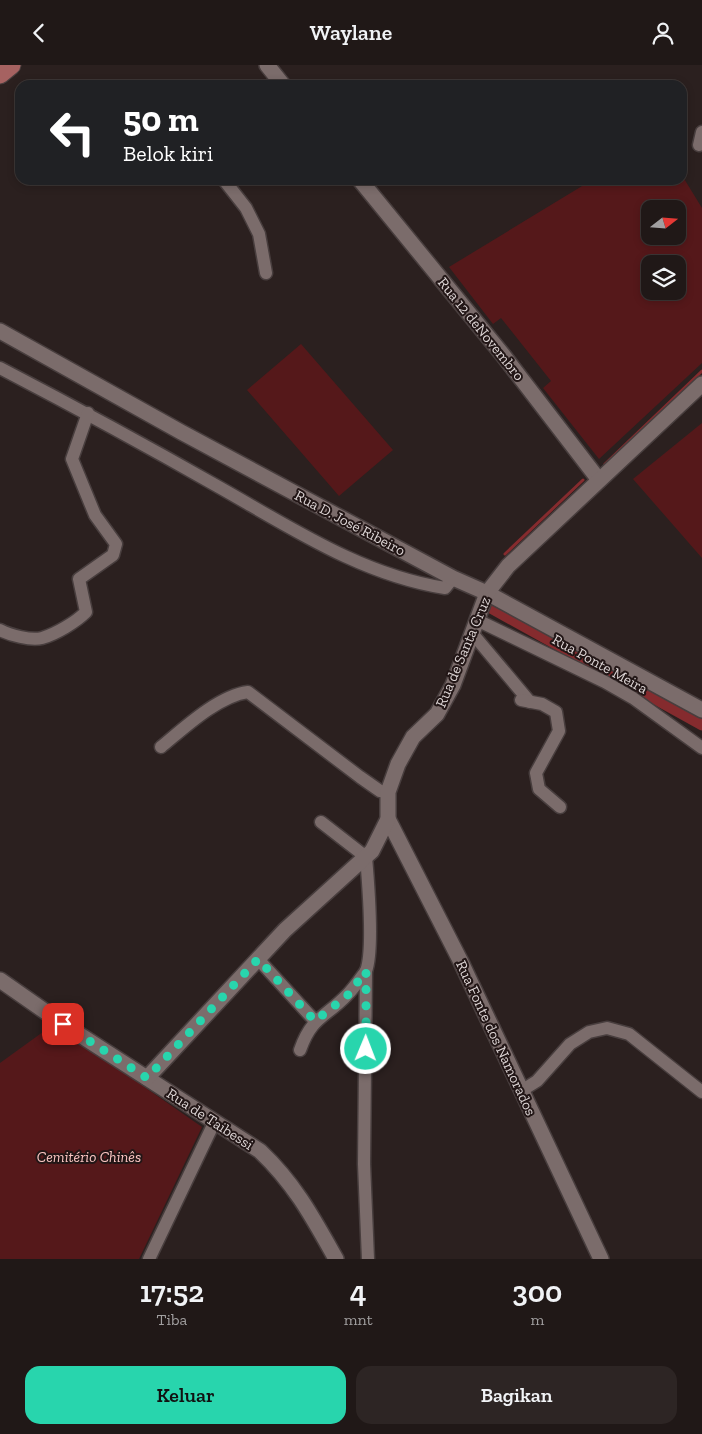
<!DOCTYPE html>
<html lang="id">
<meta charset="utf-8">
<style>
:root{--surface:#201817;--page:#2d2524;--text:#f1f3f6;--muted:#a2a0a1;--line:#3d3736;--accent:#28d5ad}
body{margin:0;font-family:"Zilla Slab",serif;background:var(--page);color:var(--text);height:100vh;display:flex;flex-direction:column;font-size:19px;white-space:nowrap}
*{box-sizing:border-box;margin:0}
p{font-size:16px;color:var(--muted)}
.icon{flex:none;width:28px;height:28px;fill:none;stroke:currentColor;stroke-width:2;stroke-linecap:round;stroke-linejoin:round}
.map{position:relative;height:1194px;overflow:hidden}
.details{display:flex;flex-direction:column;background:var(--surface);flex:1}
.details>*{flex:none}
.banner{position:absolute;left:15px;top:15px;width:672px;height:105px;border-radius:15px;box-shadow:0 2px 8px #0003,0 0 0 1px var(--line);background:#202124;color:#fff;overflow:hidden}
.needle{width:32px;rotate:73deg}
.tools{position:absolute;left:641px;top:135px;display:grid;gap:10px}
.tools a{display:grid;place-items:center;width:45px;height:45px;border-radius:10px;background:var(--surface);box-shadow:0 2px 8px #0003,0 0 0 1px var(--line);font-size:25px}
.pin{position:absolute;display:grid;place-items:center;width:42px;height:42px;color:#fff;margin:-21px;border-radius:10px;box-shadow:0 2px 8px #0006}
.me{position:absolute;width:55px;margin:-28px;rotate:1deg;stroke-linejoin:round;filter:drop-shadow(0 0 4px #0008)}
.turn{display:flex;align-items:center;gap:18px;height:105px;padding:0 25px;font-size:22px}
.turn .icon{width:65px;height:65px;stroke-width:2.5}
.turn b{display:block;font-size:35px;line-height:42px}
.eta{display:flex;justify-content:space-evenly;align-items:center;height:85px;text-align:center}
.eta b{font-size:30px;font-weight:600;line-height:35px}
.cta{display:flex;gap:10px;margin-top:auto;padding:10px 25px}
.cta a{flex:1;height:58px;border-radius:15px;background:var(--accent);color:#111;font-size:20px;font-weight:600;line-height:58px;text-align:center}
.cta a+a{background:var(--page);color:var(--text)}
header{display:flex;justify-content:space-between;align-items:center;height:65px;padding:0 25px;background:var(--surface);font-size:22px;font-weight:600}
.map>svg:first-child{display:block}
</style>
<header><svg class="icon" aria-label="back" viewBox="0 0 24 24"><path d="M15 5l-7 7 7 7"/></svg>Waylane<svg class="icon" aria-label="person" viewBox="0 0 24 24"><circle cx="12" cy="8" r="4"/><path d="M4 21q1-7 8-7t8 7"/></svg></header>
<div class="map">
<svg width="702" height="1194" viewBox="0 0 702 1194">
<rect width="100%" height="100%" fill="#2b201f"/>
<g fill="#55181a" fill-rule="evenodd">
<path d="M683,112l19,31v155l-103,96 -56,-71 8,-7 -50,-63 -8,6 -44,-57 143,-87h90zM650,144h28v27h-28zM650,199h28v27h-28z"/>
<polygon points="301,279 393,385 339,431 247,325"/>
<polygon points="702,358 702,493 633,414"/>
<polygon points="54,959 202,1062 139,1194 0,1194 0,998"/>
</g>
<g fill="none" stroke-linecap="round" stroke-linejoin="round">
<g stroke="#852b2e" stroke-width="3">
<polyline points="605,399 702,306"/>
<polyline points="505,489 583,415"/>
</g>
<polyline stroke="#852b2e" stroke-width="11" points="489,542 702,660"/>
<g stroke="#483e3e" stroke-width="15">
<g id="minor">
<polyline points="699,80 702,67"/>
<polyline points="224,115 246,143 259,169 266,208"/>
<path d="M0,303c73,38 145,77 217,118 73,41 144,89 228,102l8,-10"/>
<polyline points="477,555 605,617 633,633 702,683"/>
<path d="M0,565c10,5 31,11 42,8 14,-4 34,-16 44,-26l-7,-33 34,-24 3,-11 -21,-29 -23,-56 16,-46"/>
<polyline points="472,568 530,637"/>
<polyline points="521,635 542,639 556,647 559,666 536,708 539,724 560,742"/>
<path d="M161,682c23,-19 57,-51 87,-55l112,85 20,14 8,1"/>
<path d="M321,757l45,35c2,23 8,93 0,114l-2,193 4,95"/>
<polyline points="258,894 315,956"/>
<path d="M300,985c12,-34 25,-32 47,-55 7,-7 13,-16 19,-24"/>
<polyline points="521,1026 537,1016 570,979 589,967 607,963 629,969 702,1027"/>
<polyline points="149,1194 214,1058"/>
</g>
</g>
<g stroke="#483e3e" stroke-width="18">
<g id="tertiary">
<polyline points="267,0 283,20"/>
<polyline points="360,115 503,290 599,415"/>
<polyline points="0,266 181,367 453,513 487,528 702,645"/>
<polyline points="388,754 461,897 601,1194"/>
<path d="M0,915l63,44 197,127c35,33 53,67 76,108"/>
<polyline points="147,1013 285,865 372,786 388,754 388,727 398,699 413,672 437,649 453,620 487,528 508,501 702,319"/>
</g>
</g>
<g stroke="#483e3e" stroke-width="21">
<polyline id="primary" points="0,9 11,0"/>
</g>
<use href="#minor" stroke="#7b6c6b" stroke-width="12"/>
<use href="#tertiary" stroke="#7b6c6b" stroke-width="15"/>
<use href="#primary" stroke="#a66261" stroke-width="19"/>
</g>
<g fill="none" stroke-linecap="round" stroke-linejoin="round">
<polyline stroke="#28d5ad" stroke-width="9" stroke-dasharray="0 16.2" points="63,959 147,1013 258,894 315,956 347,931 366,906 366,984"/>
</g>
<g text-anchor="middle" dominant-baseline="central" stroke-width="4" stroke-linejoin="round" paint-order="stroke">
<g font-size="15" fill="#ddd5d5" stroke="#221616">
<text transform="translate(481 264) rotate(51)">Rua 12 deNovembro</text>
<text transform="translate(350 458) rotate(28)">Rua D. José Ribeiro</text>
<text transform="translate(463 587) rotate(-67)">Rua de Santa Cruz</text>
<text transform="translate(600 599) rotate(29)">Rua Ponte Meira</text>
<text transform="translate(496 973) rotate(65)">Rua Fonte dos Namorados</text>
<text transform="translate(210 1054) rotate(33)">Rua de Taibessi</text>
</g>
<g font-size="15" font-style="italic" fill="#fcc6c3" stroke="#221616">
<text x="89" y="1092">Cemitério Chinês</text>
</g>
</g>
</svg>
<div class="tools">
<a><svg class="needle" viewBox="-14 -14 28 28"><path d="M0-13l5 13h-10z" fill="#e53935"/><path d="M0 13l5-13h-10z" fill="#a2a0a1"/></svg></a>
<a><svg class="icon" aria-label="layers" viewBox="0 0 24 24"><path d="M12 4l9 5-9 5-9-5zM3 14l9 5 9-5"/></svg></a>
</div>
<div class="pin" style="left:63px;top:959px;background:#d93025"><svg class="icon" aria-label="arrive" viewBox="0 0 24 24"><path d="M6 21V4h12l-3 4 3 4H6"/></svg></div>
<svg class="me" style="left:366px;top:984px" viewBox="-20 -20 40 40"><circle r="17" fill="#28d5ad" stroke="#fff" stroke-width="3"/><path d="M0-11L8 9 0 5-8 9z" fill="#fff"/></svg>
<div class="banner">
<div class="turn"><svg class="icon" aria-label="left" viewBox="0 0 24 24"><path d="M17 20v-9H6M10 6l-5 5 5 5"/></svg><div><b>50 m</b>Belok kiri</div></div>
</div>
</div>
<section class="details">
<div class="eta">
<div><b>17:52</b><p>Tiba</p></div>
<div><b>4</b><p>mnt</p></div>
<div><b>300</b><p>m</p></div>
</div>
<div class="cta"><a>Keluar</a><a>Bagikan</a></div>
</section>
